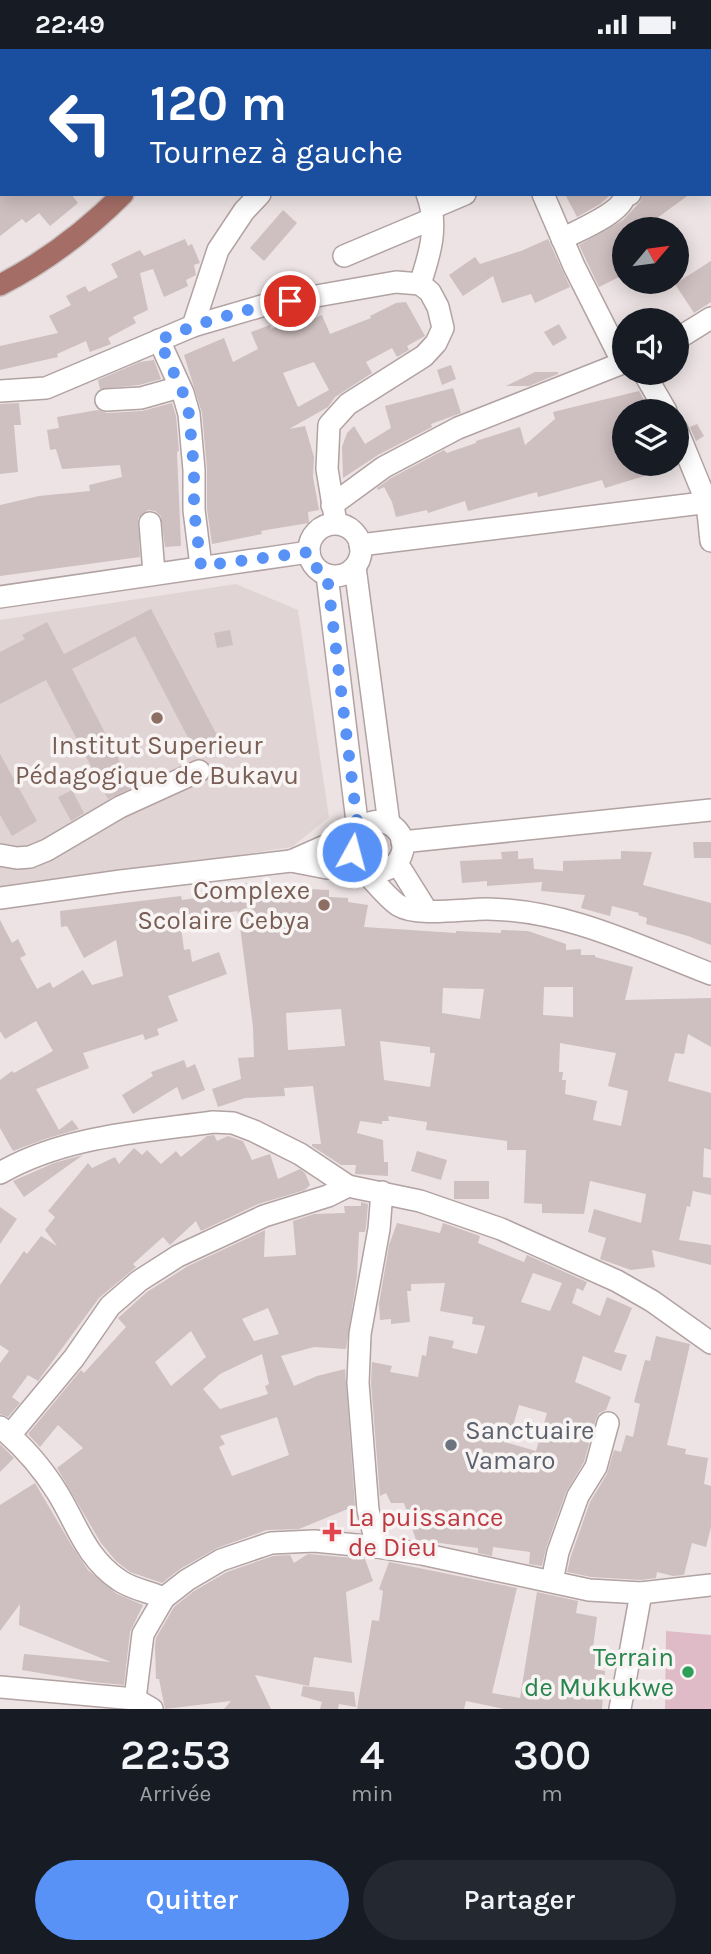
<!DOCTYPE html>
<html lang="fr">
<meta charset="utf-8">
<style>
:root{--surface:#171b24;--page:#242831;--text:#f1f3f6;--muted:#9ea1a6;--accent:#5892f6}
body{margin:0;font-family:Karla,sans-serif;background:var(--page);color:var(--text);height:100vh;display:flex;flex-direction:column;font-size:26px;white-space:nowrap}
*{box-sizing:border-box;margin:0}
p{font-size:23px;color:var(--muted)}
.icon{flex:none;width:38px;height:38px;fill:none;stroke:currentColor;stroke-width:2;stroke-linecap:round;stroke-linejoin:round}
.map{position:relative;height:1660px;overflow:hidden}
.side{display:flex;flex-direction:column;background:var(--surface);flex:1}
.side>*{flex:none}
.top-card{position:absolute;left:0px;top:0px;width:712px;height:147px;box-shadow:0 4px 18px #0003;background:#1a4fa0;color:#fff;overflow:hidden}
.needle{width:46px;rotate:61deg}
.buttons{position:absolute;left:612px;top:168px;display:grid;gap:14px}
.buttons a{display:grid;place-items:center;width:77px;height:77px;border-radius:50%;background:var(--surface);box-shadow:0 4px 18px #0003;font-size:35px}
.pin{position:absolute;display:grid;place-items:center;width:60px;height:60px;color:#fff;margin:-30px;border:4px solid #fff;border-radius:50%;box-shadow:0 2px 7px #0007}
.me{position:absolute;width:77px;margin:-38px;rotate:7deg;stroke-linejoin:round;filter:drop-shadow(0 0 5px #0008)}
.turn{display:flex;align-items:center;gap:24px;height:147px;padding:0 35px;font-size:32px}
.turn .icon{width:91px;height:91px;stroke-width:2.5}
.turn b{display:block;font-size:49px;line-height:60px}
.eta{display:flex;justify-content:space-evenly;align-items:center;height:119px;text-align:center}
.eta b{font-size:42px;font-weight:600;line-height:49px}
.action{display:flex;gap:14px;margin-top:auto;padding:14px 35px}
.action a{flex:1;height:80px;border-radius:42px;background:var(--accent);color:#fff;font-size:28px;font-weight:600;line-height:80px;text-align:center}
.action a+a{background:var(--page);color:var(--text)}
.status{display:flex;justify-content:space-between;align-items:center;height:49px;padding:0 35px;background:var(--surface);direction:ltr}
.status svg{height:19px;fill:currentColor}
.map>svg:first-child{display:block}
</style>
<div class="status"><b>22:49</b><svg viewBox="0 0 49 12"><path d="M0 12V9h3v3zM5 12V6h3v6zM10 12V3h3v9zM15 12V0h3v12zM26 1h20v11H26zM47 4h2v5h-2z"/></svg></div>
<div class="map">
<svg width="711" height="1660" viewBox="0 0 711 1660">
<rect width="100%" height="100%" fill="#ede3e4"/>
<polygon fill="#e1d4d5" points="236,535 298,561 329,768 292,798 0,843 0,571"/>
<polygon fill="#dfbbc7" points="666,1582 711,1586 711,1660 665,1660"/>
<g fill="#cebfc0" fill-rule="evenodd">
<polygon points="0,145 71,145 78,154 50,177 39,164 26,174 22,170 0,187"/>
<polygon points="565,145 611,145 600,155 577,168"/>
<polygon points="643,145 690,145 642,180 625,180 625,225 599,238 579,196 623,171 640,153"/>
<polygon points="283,161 297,174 264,212 250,199"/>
<polygon points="185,190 188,197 192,195 200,214 194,216 196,226 186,231 188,237 164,248 153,220 140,224 148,261 133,268 136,274 108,289 111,295 90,303 86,292 57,305 58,308 0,321 0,297 58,284 49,267 71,256 66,247 85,237 89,243 118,228 111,215 140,201 144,207"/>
<polygon points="548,190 570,238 535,254 531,245 502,254 493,227 463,247 449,226 475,208 480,215 521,202"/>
<polygon points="711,212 711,253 694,264 675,235"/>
<path d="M406,253l19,34 -18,10 2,4 -12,7 -5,-9 -26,14 6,11 -37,24 -7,10 -39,22 16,-3 9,31 -1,20 6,33 -11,2 1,11 -37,6 -11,2 1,3 -50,10 -5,-35v-40l-5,-56 -18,-58 40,-17 9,24 25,-13 -7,-17 19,-7 1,4 25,-9 2,5 24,-10 8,19 41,-16 -1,-2 26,-13zM314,313l15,28 -31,17 -15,-34z"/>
<polygon points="559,275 567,289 553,297 544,283"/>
<polygon points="154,311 161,330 139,336 100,340 98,331 140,313"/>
<polygon points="451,316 456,330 442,336 437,321"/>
<polygon points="535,323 558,323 558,325 529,337 506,337"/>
<polygon points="453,339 461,364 431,375 432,378 378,406 343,429 342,398 347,384 354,377 365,395 391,379 385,357"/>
<polygon points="639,342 650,362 625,362 625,415 673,415 674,418 605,439 602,431 538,448 537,443 468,462 465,452 428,464 427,461 396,468 392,453 384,438 378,441 377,439 391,429 444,401 447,404 476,394 476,392 520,378 525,396 555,370 553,363"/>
<polygon points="19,354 21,376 14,376 18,423 0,425 0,355"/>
<polygon points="172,354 176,367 179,402 177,403 181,497 165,498 161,467 155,462 148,461 138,469 140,508 0,527 0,456 39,447 90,442 89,436 122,428 120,416 62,420 56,400 50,401 47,381 59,379 57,368 98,361 107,364 142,362"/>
<polygon points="697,375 704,387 696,392 690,378"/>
<polygon points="151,560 220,692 196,704 135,587 72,620 133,738 108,750 46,631 0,655 0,603 25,590 22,586 47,573 64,605"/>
<polygon points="230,581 233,596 217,599 214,584"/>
<polygon points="0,705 37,772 12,787 0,766"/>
<polygon points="72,741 84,764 71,772 58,748"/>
<polygon points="693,793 711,793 711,809 694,809"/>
<polygon points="518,802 518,810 533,809 534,820 563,822 563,812 621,810 621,802 652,803 643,836 711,854 711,896 688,887 646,875 647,869 638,866 639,864 612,857 610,867 581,859 585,846 541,842 542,833 487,837 487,832 462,834 460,812 502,810 501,803"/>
<path d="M250,834l2,14 55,3v-11l22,1v7l19,1v4l20,3 -4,22 92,6v-2l45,2v-3l27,1 38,13v6l15,-1v6h14v2l38,10 -8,33 86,-2v49l-23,-13 -4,20 -9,-1 -7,28 43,12v57l-7,-2 -1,29 8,1v17l-18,-4 -3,16 -3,-1 -8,34 32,5v20l-59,-15 3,17 -24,3 -31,-11 6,-21 -18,-6 6,-23 47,14 5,-29 -56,-13 -6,33 -42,-1v-9l-18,-1 2,-53h-19v-9l-81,-11 1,-8 -39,-6 1,5h-7v3l-22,-3 -3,12 26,7 1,22h4v14l-33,-2 1,-9h-15l-29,-19v-2h9l-8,-58 -29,2 1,8 -40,2 -27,9 -6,-18 29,-10 -3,-21 16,-1 -1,-30 -15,-116 -58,8 4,31 6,-1 2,13 27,-10 8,22 -59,22 10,25 -21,8 2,6 -14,5 -2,-6 -60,19 6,15 -53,21 23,41 13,-10 7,9 -34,10 -32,12 -13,-23v-48l12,-9 2,2 39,-22 -17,-30 -31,18 -5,-8v-111l12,23 6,-4 8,16 -6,3 17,31 13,-7 3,6 30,-18 9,15 31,-9 -7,-36 -32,18 -17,-32 -6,1 -1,-16 121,-15 1,4 41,-6v-7zM544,938h29v30l-30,-2zM443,939l41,1 -4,30 -38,-6zM341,960l4,37 -57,4 -2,-37zM380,992l50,6v6h5l-5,34 -46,-7zM560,994l56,10 -8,33 20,5 -7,35 -28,-6 4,-19 -32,-7 1,-14h-4l1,-8h-4z"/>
<polygon points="184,1011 187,1019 195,1015 205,1041 182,1051 177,1038 133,1065 122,1046 153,1027 151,1023"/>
<polygon points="214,1086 217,1092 228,1087 243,1092 252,1111 270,1105 278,1130 300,1120 305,1124 310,1136 305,1141 258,1155 201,1182 196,1172 170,1196 163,1188 133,1215 136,1218 99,1249 38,1332 28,1326 12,1348 20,1354 8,1368 0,1365 0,1314 9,1302 0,1296 0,1236 24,1202 27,1205 41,1187 57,1197 45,1181 55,1168 48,1162 88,1114 92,1119 115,1108 119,1115 134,1099 142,1106 147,1101 161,1115 176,1102 181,1108 207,1087"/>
<polygon points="417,1102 447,1111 441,1131 411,1122"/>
<polygon points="83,1106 24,1148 13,1132 54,1114"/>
<rect x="454" y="1132" width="35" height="18"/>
<path d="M361,1153l7,2 -2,23 -1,5h-6l-2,44 -11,73 -32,-2 -33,9 13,30 23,-10 28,-7 10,137 -56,23 -32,1 -50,18 -37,21 -18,14 -32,-11 -14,-11 -15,-18 -44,-75 26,-20 -25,-23 -18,22 -12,-13 53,-64 3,3 42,-46 -8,-9 29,-26 41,-26 77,-36 -1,27 32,-2 -3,-34 21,-7 31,-1 -1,-7h17zM268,1259l11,26 -25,7 -12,-22zM191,1282l15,26 -35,29 -16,-24zM262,1305l7,30 -4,2 3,8 -48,15 -17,-20 17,-15zM277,1368l12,38 -57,21 -13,-29 6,-3 -5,-8z"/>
<polygon points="0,1158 17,1170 0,1195"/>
<path d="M397,1174l43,10 3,-10 37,13 -2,7 46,19 3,-7 60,27 -4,9 -6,-3 -5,15 28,13 7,-19 25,11 -18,44 13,3 -6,16 -38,-15 -8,26 36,15 -5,13 -7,3 -3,6 -12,43 -18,30 -20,56 -4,18 -13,-2 1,-12 -37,-5 -1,9 -14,-3v-5l-62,-8 -12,-37h-13l-5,-10 -6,3 -9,-113 1,-21 20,4 -2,6 28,5 4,-22 4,1 3,-20 25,5 -2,7 25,6 8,-28 -13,-2 1,-7 -33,-6 5,-28 -34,1v7h-4l3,31 -19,2v-5l-11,1 -1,-16 10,-59zM533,1224l29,10 -12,28 -29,-9zM519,1356l28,8 -11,38 -28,-8z"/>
<polygon points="656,1287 690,1295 667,1396 686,1400 685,1405 708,1409 704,1435 711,1437 711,1478 706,1498 692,1494 684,1526 673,1527 657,1523 656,1529 641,1531 591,1528 567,1523 571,1507 590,1453 607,1425 614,1401 621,1403 626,1386 633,1388 640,1355 634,1353 645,1311 650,1312"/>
<polygon points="0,1395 14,1409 0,1423"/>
<polygon points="35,1434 72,1497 88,1521 117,1545 143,1556 130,1583 124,1636 93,1633 22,1621 24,1605 111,1613 19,1576 20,1555 0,1582 0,1456"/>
<polygon points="308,1505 365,1510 373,1532 346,1543 352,1614 314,1608 309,1637 255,1626 271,1660 224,1660 231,1652 165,1660 159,1630 156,1630 155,1597 156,1589 174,1558 194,1542 227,1523 273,1507 290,1506 294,1514"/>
<polygon points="389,1513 517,1539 492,1644 520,1649 537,1543 578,1552 576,1564 597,1568 593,1599 597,1600 594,1620 605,1622 602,1660 504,1660 466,1652 464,1660 357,1660 372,1571 379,1572 383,1542 379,1540"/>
<polygon points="303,1637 354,1643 356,1658 339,1655 338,1660 320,1660 322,1653 301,1647"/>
</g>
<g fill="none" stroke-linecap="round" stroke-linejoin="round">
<g stroke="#b2a2a2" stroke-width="24">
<g id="minor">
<polyline points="534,0 535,2"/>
<polyline points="604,0 605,2"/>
<polyline points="76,2 77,0"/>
<polyline points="387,2 389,0"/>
<polyline points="663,2 664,0"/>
<polyline points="0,54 2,55"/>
<polyline points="710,78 711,78"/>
<polyline points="0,122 2,120"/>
<polyline points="543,145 574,217 623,314"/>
<polyline points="432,159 465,145"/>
<path d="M562,190c15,-8 59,-26 62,-42l6,-3"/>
<polyline points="344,207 432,170"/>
<path d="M420,235c10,-30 19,-59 7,-90"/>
<polyline points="193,277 218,201 244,162 260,145"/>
<polyline points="677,290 711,269"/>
<polyline points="159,291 183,344 189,365 194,421 194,461 201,517"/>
<polyline points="644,324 666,362"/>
<polyline points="0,342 46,339 193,277 265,256 396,233 420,235 430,243 438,258 443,279 436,294 424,307 348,355 329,376 327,420 336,474"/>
<polyline points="106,351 141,349 180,338"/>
<polyline points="677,381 707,454 711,492"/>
<polyline points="332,456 384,418 458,379 625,313"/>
<polyline points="150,474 154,524"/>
<circle cx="335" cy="501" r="26"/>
<polyline points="360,496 711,453"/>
<polyline points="355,518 389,775"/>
<polyline points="327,526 358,781"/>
<polyline points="0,548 309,503"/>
<polyline points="402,793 711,761"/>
<polyline points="0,806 17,809 30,808 47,801 120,758 199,722"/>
<polyline points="291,812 325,797 353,791"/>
<polyline points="397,814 427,862"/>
<path d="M366,821c36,9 50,-32 23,-46 -19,-10 -42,10 -36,30 3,9 36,45 45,51 19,12 65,4 89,4 80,1 151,37 224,65"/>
<polyline points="0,849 121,832 291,812 327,819 358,816"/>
<path d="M0,1124c64,-37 141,-41 213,-51l20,1 21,8 46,23 48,32 72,15 81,28 116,52 35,20 59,42"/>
<path d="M0,1378c22,18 42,41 57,65 20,32 28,65 62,88 12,9 31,12 45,18"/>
<polyline points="10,1386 74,1309 110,1257 139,1232 178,1207 264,1167 328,1147 348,1137"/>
<polyline points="377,1498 368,1461 358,1334 360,1285 379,1180 382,1143"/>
<polyline points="552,1532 558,1503 578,1447 596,1418 608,1374"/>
<polyline points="0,1638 135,1650 152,1660"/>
<polyline points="135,1650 143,1585 164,1549 187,1531 221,1511 271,1494 314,1492 377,1498 422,1505 589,1541 641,1544 711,1536"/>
<polyline points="620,1660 641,1544"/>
</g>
</g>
<g stroke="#c9c2c1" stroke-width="24">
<g id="major">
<polyline points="236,2 237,0"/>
<path d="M0,236c47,-24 86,-54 123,-91"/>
</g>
</g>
<use href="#minor" stroke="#fff" stroke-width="21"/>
<use href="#major" stroke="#a46e66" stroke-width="21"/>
</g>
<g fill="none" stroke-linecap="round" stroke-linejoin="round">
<path stroke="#5892f6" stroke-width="12" stroke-dasharray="0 21.6" d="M290,252c-45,8 -89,21 -131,39l24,53 6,21 5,56v40l7,56 108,-14 5,14 13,9 31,255 -6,10v12"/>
</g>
<g fill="#8d6e63" stroke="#f9f4f4" stroke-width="2.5">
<circle cx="157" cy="669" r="7"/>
<circle cx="324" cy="856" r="7"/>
</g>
<circle fill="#6b7280" stroke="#f9f4f4" stroke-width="2.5" cx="451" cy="1396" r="7"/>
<path fill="#e0444e" stroke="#f9f4f4" stroke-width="2.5" d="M328.5 1472.5h7v7h7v7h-7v7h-7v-7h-7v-7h7z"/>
<circle fill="#2e9e5b" stroke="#f9f4f4" stroke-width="2.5" cx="688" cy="1623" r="7"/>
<g text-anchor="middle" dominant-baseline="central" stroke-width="7" stroke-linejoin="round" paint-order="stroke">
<g font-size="26" fill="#785e54" stroke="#f9f4f4">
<text x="157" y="696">Institut Superieur<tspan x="157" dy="30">Pédagogique de Bukavu</tspan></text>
<text x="310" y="841" text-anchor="end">Complexe<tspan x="310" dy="30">Scolaire Cebya</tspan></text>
</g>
<g font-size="26" fill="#5b616d" stroke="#f9f4f4" text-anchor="start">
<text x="465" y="1381">Sanctuaire<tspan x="465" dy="30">Vamaro</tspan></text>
</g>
<g font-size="26" fill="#be3a42" stroke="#f9f4f4" text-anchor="start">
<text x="348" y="1468">La puissance<tspan x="348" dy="30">de Dieu</tspan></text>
</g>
<g font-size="26" fill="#27864d" stroke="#f9f4f4" text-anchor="end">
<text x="674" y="1608">Terrain<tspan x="674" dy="30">de Mukukwe</tspan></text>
</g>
</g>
</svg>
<div class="buttons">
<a><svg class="needle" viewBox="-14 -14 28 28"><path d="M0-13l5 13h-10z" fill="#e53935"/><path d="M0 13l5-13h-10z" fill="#9ea1a6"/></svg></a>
<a><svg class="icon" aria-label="sound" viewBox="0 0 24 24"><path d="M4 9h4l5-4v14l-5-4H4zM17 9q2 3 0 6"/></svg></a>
<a><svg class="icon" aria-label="layers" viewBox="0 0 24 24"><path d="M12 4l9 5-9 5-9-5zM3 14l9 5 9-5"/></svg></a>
</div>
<div class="pin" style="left:290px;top:252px;background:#d93025"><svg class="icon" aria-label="arrive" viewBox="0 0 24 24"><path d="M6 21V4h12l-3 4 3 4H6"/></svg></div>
<svg class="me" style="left:352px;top:803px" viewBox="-20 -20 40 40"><circle r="17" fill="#5892f6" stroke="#fff" stroke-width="3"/><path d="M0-11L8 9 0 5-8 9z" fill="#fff"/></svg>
<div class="top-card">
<div class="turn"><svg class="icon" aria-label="left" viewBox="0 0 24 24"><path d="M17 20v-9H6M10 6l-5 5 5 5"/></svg><div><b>120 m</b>Tournez à gauche</div></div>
</div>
</div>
<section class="side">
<div class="eta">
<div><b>22:53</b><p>Arrivée</p></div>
<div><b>4</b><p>min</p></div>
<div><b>300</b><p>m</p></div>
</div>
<div class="action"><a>Quitter</a><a>Partager</a></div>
</section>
